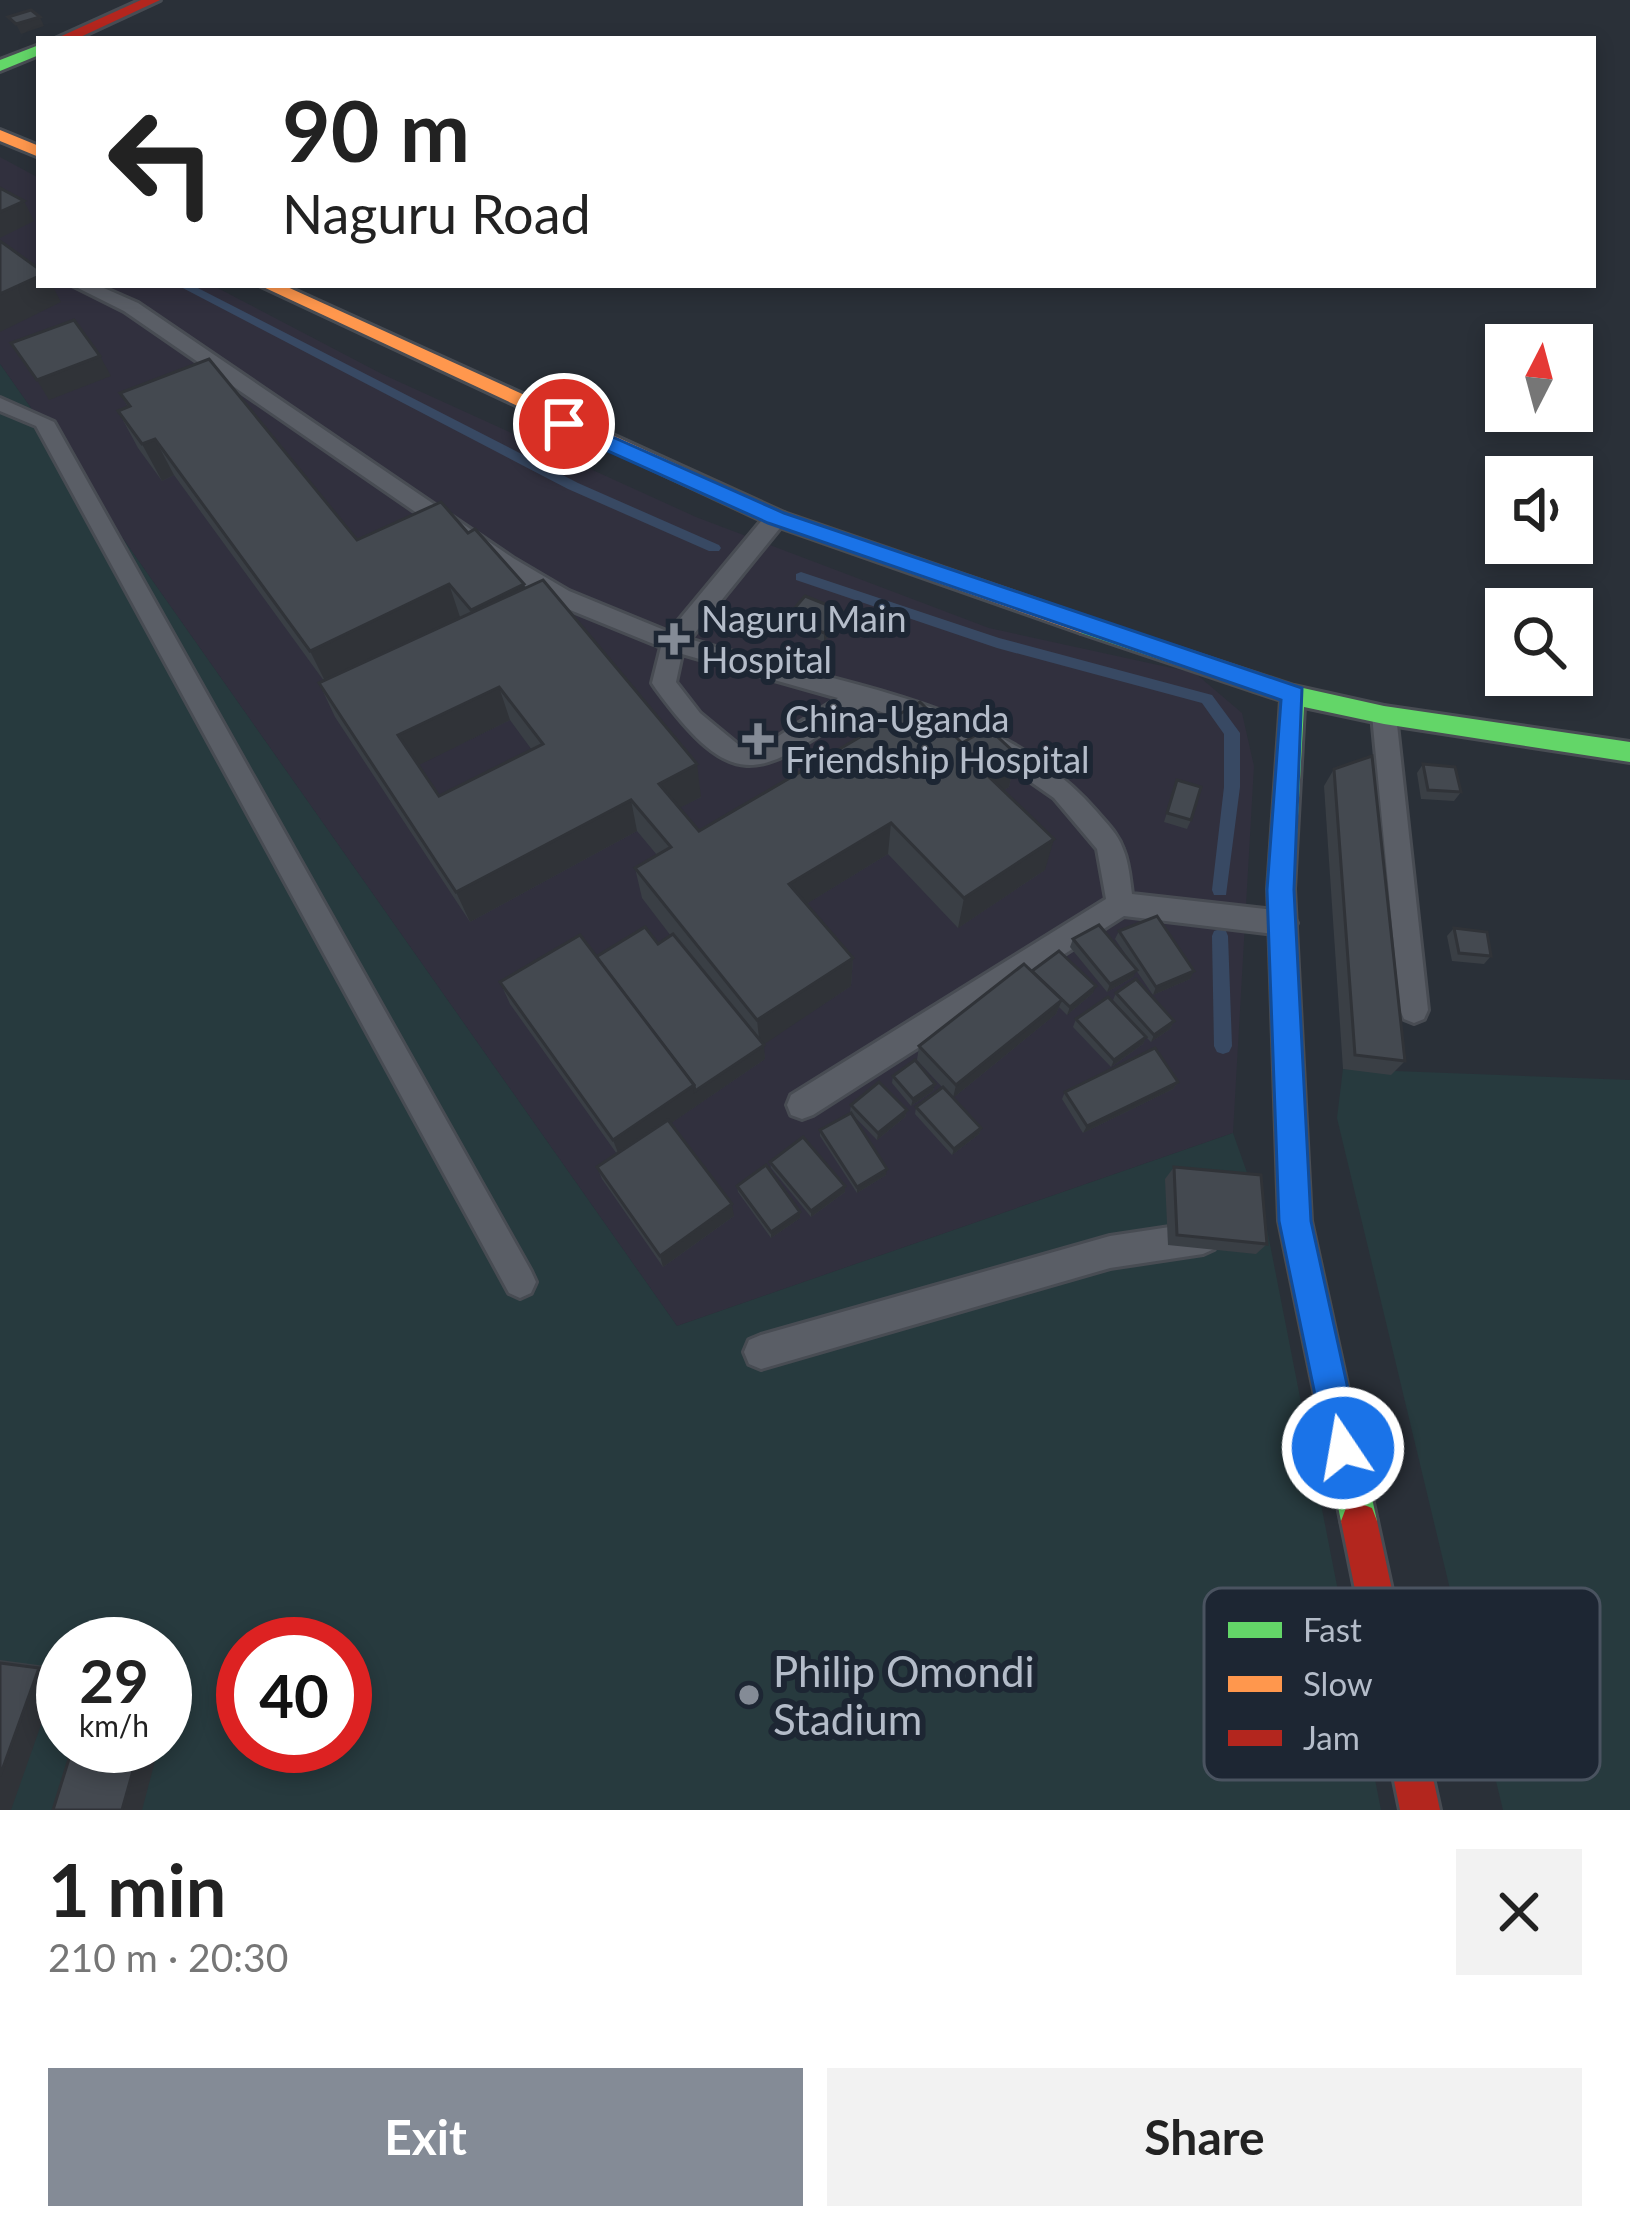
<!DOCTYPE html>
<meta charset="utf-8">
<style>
:root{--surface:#fff;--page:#f2f2f2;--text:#222;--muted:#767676;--accent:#848b96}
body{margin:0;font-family:Lato,sans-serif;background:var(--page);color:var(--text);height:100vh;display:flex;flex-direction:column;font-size:45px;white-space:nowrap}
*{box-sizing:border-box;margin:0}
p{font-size:39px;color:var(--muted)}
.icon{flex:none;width:66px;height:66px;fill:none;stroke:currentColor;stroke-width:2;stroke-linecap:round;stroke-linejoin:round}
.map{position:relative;height:1810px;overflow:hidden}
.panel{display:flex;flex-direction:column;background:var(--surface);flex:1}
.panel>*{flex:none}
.top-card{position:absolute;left:36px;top:36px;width:1560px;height:252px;border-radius:0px;box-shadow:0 6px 18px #0003;background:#fff;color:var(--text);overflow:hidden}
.needle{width:78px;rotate:6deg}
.fabs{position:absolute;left:1485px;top:324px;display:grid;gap:24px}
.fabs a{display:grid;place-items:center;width:108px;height:108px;border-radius:0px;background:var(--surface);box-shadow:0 6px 18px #0003;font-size:60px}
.speed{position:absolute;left:36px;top:1617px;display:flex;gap:24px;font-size:60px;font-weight:700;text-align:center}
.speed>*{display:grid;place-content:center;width:156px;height:156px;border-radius:50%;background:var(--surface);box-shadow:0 6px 18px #0003;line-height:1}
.speed small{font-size:30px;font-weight:400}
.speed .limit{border:18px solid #d22;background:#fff;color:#111}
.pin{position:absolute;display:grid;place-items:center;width:102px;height:102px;color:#fff;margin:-51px;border:6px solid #fff;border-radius:50%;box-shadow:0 3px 12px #0007}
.me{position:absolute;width:132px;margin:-66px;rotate:348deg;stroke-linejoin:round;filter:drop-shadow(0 0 9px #0008)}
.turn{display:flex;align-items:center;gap:42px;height:252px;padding:0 48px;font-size:54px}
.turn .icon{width:156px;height:156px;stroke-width:2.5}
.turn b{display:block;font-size:84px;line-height:102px}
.round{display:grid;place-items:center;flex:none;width:126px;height:126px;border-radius:0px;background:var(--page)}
.headline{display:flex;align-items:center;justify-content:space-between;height:204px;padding:0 48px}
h1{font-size:72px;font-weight:700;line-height:90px}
.button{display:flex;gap:24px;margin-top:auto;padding:24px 48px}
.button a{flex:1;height:138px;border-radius:0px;background:var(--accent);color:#fff;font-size:48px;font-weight:700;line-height:138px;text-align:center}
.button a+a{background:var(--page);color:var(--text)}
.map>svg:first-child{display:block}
</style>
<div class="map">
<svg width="1630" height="1810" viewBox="0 0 1630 1810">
<rect width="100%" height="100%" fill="#2a3038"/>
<polygon fill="#31303e" points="0,157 39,178 39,285 212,285 382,374 696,517 989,628 1195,673 1242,713 1254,766 1233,1133 677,1326 0,364"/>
<g fill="#273a3e" fill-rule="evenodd">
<path d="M0,364l677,962 556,-193 34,96 114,581h-1381zM63,1644h102v102h-102zM243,1644h102v102h-102z"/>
<polygon points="1343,1069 1630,1080 1630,1810 1503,1810 1337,1118"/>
</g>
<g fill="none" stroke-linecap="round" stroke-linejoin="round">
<g fill="#384963" fill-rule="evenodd">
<polygon points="177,285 192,285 578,483 719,545 721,548 719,551 709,551 568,489"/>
<polygon points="801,572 999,638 1212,695 1240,733 1240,787 1226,895 1214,895 1212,890 1224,787 1224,734 1202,703 997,648 796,580 796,574"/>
<polygon points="1220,929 1226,931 1228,936 1232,1046 1229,1052 1223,1054 1217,1052 1214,1046 1212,936 1214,931"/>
</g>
<g stroke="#484c53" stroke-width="6">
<g id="lane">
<path d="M72,285h25l41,18 375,255 56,33 100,41 99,-119h16v10l-94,116c136,45 308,58 407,173 10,12 21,22 26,37 6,14 7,30 9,45l151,17 10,4 4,8 -4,8 -10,4 -159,-19 -311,199 -11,4 -11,-4 -4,-10 4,-10 315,-196 -9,-50 -43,-51 -59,-41 -71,-31 -61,-20c-102,68 -125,95 -207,-17l-4,-6 9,-36 -108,-44 -55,-34 -374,-258zM682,654l14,4 142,40 -72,46 -26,2 -40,-33 -24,-31z"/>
<polygon points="0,398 54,422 531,1271 536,1282 531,1293 520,1298 509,1293 36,426 0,411"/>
<polygon points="1384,706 1396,715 1428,1010 1424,1019 1414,1023 1404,1019 1400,1010 1372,715"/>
<polygon points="1203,1222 1214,1227 1219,1238 1214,1249 1203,1254 1110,1268 761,1369 749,1364 744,1352 749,1340 761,1335 1110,1236"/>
</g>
</g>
<g stroke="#484c53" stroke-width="6">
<g id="fast">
<polygon points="39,45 39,55 0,71 0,60"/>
<polygon points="1089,619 1294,686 1384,706 1630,742 1630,762 1384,724 1304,707 1294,889 1311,1221 1377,1521 1372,1534 1359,1539 1346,1534 1341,1521 1279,1221 1268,889 1281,700 1081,633 1077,627"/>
</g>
</g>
<g stroke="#484c53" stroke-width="6">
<g id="slow">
<polygon points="0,130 39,146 39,157 0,141"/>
<polygon points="259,285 283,285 784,513 1097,621 1101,627 1097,633 1081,633 768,523"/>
</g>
</g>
<g stroke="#484c53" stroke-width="6">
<g id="jam">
<polygon points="141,0 160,0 76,39 55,39"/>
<polygon points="1359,1503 1372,1508 1377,1521 1440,1810 1400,1810 1341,1521 1346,1508"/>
</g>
</g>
<use href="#lane" fill="#5a5e66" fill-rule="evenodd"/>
<use href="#fast" fill="#63d668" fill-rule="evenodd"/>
<use href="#slow" fill="#ff974d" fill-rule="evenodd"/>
<use href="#jam" fill="#b3261e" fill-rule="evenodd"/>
</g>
<g fill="#3a3f45" fill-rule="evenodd">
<path d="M120,393l237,147 111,-7 56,51 1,4 176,209 -22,11 20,23 263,-88 54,11 -7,33 -5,3 41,80 -87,58 -70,-74 -82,50 47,54 -2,28 -88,58 2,15 -94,64 63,93 -71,51 -61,-88 -5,-12 20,-13 -107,-150 -10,-22 96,-25 62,-13 13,-8 -29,-38 -7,-30 22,-13 -20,-24 -167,91 -135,-205 -16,-34 5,-2 -150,-206 -12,6 -24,-33 -20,-37 10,-4zM510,720l22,30 -93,46 -21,-31z"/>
<polygon points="842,611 841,620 824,642 787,626 787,617"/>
<polygon points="1423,764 1461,792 1454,801 1421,799 1417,773"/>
<polygon points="1334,769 1405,1061 1391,1075 1343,1069 1324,786"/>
<polygon points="1177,780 1191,820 1187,829 1164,822"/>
<polygon points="1454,928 1491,956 1484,964 1452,961 1447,936"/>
<polygon points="1119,931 1190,979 1153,995 1136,970 1133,977 1107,992 1070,947 1073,939 1133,965 1115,939"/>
<polygon points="1032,972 1093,993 1067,1015 1059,1007 1056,1014 953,1098 981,1128 979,1134 952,1155 915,1114 916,1107 942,1087 917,1060 919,1046"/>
<polygon points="1116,993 1174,1021 1170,1029 1151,1042 1146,1037 1143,1044 1111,1067 1073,1027 1076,1019 1137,1027 1113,1000"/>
<polygon points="893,1076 935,1084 933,1091 911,1106 892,1083"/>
<polygon points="1178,1082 1173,1089 1083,1133 1062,1099 1065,1092"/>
<polygon points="851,1105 907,1110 905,1117 877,1140 850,1112"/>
<polygon points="820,1130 886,1175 857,1193 820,1136"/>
<polygon points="770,1162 845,1192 811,1217 771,1168"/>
<polygon points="1174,1167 1267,1244 1256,1254 1168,1245 1165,1179"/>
<polygon points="737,1186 800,1212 800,1218 771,1238 738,1192"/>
<polygon points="0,1660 61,1668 0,1810"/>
</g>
<g fill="#303338">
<polygon points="40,17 44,26 21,34 16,24"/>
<polygon points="24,201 34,221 0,238 0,212"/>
<polygon points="39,276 39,285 52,285 61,302 0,332 0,294"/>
<polygon points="100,356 111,376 49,400 37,380"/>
<polygon points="155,439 174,475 162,481 142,444"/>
<polygon points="449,584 461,620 327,685 310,651"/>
<polygon points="524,584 534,619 483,645 471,610"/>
<polygon points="842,611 841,620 824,642 824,633"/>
<polygon points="499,687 510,720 413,768 398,735"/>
<polygon points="1016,754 1009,787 980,806 986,774"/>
<polygon points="697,764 701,797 664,816 659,784"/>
<polygon points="631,800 637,831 470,922 456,892"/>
<polygon points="891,823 888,854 790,914 789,884"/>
<polygon points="1054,839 1045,870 958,928 964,898"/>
<polygon points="853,958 851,986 760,1047 757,1020"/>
<polygon points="1137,970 1133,977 1107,992 1110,984"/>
<polygon points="1194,971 1190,979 1153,995 1156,987"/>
<polygon points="1096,986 1093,993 1067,1015 1070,1007"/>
<polygon points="1062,1000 1056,1014 953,1098 956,1085"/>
<polygon points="1174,1021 1170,1029 1151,1042 1154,1035"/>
<polygon points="1146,1037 1143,1044 1111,1067 1114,1060"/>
<polygon points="764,1045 765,1059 620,1158 613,1140 694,1085"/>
<polygon points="1178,1082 1173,1089 1083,1133 1087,1126"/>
<polygon points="935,1084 933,1091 911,1106 913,1099"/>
<polygon points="907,1110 905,1117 877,1140 878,1133"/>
<polygon points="981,1128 979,1134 952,1155 954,1149"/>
<polygon points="887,1169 886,1175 857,1193 857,1187"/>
<polygon points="845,1186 845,1192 811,1217 811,1211"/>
<polygon points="732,1204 734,1216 663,1267 660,1256"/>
<polygon points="800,1212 800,1218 771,1238 771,1232"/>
<polygon points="39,1668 61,1668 11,1810 0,1810 0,1776"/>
<polygon points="172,1698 165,1724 165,1699"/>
<polygon points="140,1746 159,1746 142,1810 122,1810"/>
</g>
<g fill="#444950" stroke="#303338" stroke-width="3" fill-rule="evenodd">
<polygon points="31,10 40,17 16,24 8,17"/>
<polygon points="0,188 24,201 0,212"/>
<polygon points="0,241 39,269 39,276 0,294"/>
<polygon points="74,320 100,356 37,380 11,343"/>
<polygon points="209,359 357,540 441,502 468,533 475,529 524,584 471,610 449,584 310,651 155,439 142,444 118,411 130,406 120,393"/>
<path d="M543,580l154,184 -38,20 40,47 221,-129 42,41 26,-15 28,26 -30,20 68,65 -90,59 -73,-75 -102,61 64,74 -96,62 -122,-152 36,-21 -40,-47 -175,92 -137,-209zM499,687l44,57 -104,52 -41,-61z"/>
<polygon points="805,596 842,611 824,633 787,617"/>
<polygon points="1372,756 1405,1061 1355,1055 1334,769"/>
<polygon points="1423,764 1455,767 1461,792 1428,790"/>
<polygon points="1177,780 1201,787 1191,820 1167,813"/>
<polygon points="1157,916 1194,971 1156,987 1119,931"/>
<polygon points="1099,925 1137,970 1110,984 1073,939"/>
<polygon points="645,927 658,944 673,934 764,1045 695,1091 694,1085 596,957"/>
<polygon points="1454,928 1487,932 1491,956 1459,953"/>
<polygon points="580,935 694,1085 613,1140 500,982"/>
<polygon points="1059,951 1096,986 1070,1007 1032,971"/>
<polygon points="1024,964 1062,1000 956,1085 919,1046"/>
<polygon points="1136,979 1174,1021 1154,1035 1116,993"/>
<polygon points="1108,997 1146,1037 1114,1060 1076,1019"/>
<polygon points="1155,1048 1178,1082 1087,1126 1065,1092"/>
<polygon points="915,1060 935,1084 913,1099 893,1076"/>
<polygon points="879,1082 907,1110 878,1133 851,1105"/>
<polygon points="943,1087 981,1128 954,1149 916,1107"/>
<polygon points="851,1113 887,1169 857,1187 820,1130"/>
<polygon points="668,1120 732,1204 660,1256 597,1167"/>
<polygon points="803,1137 845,1186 811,1211 770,1162"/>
<polygon points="766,1165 800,1212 771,1232 737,1186"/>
<polygon points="1174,1167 1261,1175 1267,1244 1177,1235"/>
<polygon points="0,1663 39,1668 0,1776"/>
<polygon points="73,1746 140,1746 122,1810 53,1810"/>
</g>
<polygon fill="#1a73e8" stroke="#114b97" stroke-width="3" points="557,419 572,419 784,513 1302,688 1294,890 1311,1221 1361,1448 1355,1460 1343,1465 1331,1460 1326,1448 1279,1221 1267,890 1281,700 768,523 557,428"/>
<g fill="#848b96" stroke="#1d2633" stroke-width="4.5">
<path d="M668 621h12v12h12v12h-12v12h-12v-12h-12v-12h12z"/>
<path d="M752 721h12v12h12v12h-12v12h-12v-12h-12v-12h12z"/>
<circle cx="749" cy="1695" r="12"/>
</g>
<g text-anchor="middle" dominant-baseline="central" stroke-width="12" stroke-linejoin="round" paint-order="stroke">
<g font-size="36" fill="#b4bcc9" stroke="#1d2633" text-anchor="start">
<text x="701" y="618">Naguru Main<tspan x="701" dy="41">Hospital</tspan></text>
<text x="785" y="718">China-Uganda<tspan x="785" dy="41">Friendship Hospital</tspan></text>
</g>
<g font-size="42" fill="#b4bcc9" stroke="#1d2633" text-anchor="start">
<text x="773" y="1671">Philip Omondi<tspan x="773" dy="48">Stadium</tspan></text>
</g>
</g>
<rect x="1204" y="1588" width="396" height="192" rx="18" fill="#1d2633" stroke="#4a5360" stroke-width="3"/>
<rect x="1228" y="1622" width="54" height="16" fill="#63d668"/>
<rect x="1228" y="1676" width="54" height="16" fill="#ff974d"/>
<rect x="1228" y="1730" width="54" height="16" fill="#b3261e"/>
<g font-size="33" fill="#b4bcc9">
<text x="1303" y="1642">Fast</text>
<text x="1303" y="1696">Slow</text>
<text x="1303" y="1750">Jam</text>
</g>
</svg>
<div class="fabs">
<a><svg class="needle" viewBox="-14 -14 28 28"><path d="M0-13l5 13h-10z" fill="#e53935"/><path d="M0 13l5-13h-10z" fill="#767676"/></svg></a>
<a><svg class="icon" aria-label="sound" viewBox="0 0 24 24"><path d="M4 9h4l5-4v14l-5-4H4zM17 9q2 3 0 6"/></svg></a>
<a><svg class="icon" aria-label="search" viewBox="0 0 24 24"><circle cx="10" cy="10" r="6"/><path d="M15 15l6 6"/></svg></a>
</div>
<div class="speed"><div>29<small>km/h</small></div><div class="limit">40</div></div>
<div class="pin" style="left:564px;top:424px;background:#d93025"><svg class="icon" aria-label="arrive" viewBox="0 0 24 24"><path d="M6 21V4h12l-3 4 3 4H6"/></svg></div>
<svg class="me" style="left:1343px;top:1448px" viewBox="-20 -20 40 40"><circle r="17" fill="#1a73e8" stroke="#fff" stroke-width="3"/><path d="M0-11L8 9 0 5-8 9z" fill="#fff"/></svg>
<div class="top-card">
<div class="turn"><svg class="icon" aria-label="left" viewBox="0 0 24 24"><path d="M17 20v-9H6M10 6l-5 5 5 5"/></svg><div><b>90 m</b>Naguru Road</div></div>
</div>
</div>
<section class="panel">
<div class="headline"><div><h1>1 min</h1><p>210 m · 20:30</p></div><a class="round"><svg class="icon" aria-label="close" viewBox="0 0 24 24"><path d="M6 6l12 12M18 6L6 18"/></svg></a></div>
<div class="button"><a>Exit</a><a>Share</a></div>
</section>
